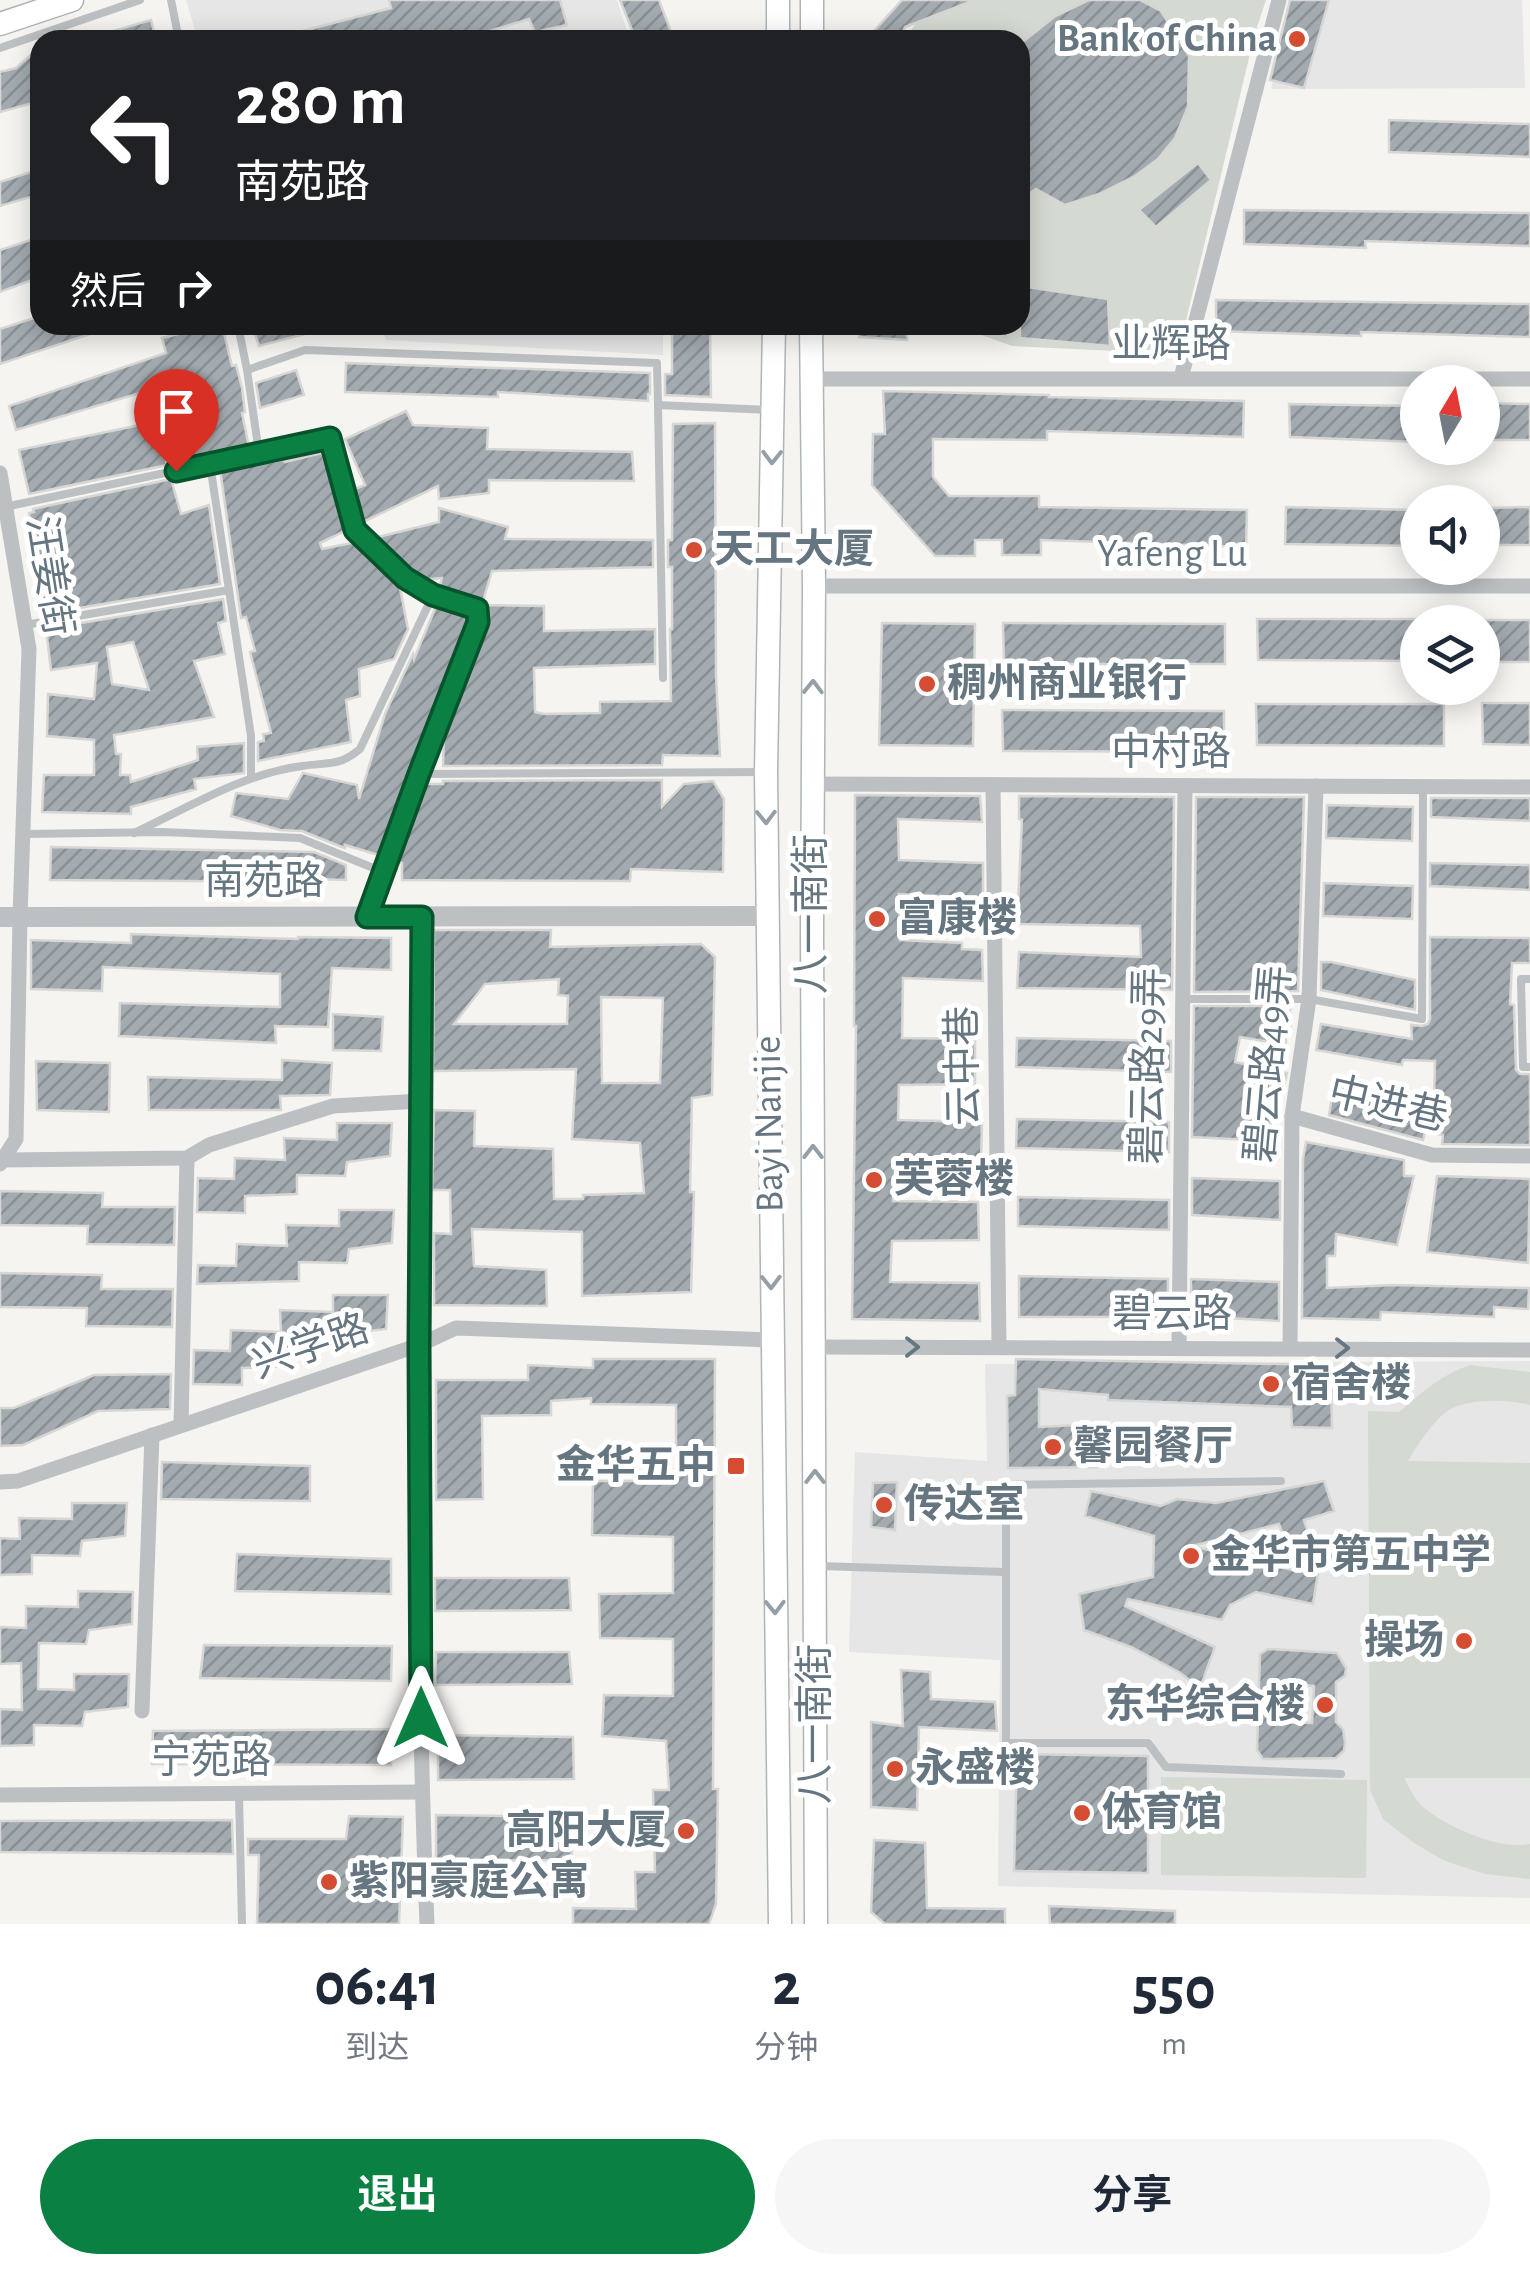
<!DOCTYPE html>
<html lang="zh">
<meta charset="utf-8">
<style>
:root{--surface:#fff;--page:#f6f6f7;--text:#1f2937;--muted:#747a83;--accent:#0b8043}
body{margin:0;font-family:"Alegreya Sans","Noto Sans SC",sans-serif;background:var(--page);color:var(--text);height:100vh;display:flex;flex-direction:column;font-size:38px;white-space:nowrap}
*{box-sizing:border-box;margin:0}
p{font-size:32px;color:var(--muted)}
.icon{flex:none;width:55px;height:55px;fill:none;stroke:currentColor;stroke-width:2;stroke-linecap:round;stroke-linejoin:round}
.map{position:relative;height:1924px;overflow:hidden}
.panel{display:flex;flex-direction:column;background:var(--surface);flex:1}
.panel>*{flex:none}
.top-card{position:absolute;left:30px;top:30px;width:1000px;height:305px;border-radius:30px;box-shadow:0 5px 25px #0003;background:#202124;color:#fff;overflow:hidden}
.needle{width:65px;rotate:10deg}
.buttons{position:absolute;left:1400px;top:365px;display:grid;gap:20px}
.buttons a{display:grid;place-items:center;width:100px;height:100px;border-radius:50%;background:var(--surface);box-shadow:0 5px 25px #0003;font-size:50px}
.pin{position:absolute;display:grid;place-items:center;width:85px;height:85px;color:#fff;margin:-102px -42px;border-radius:50% 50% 50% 0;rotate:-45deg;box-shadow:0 0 10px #0007}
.pin .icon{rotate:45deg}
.me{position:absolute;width:110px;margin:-55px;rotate:0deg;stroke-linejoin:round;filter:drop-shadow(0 0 8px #0008)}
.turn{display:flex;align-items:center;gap:35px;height:210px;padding:0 40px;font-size:45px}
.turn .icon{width:130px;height:130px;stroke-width:2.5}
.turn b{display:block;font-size:70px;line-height:85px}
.then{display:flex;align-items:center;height:95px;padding:0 40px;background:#0003;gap:20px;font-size:38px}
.eta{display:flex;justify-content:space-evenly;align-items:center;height:170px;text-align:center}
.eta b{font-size:60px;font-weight:700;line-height:70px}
.primary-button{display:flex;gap:20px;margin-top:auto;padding:20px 40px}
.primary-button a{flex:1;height:115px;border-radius:60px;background:var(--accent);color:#fff;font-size:40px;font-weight:700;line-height:115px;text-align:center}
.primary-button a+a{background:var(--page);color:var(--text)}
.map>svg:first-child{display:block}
</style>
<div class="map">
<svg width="1530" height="1924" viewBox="0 0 1530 1924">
<defs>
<pattern id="building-hatch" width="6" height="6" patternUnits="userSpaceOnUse" patternTransform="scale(2.5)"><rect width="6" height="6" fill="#a4abb0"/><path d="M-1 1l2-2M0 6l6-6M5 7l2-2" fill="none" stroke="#899094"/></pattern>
</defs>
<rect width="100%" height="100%" fill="#f5f4f1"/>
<g fill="#e5e6e5">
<polygon points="186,0 617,0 630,40 198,40"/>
<polygon points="1293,0 1522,0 1525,88 1271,89"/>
<polygon points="379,325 663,325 663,355 386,340"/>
<polygon points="1530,1361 1530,1898 998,1886 1000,1660 849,1652 855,1452 987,1461 985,1364"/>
</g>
<g fill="#d4d9d1">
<polygon points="934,0 1266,0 1255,33 1178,354 1012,346 954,325 1020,325 1020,40 903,40"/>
<path d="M1470,1365l60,7v33c-22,-6 -61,-7 -81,5 -14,8 -33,37 -41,51l122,2v315h-126c5,9 10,20 17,27 22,21 79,46 109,39v35l-45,-5 -40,-13 -31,-18 -31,-24 -13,-29 -2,-379 31,1c23,-20 42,-37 71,-47z"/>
<polygon points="1161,1777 1367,1780 1366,1878 1161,1875"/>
</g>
<g fill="url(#building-hatch)" stroke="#d6d6d4" stroke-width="2.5" fill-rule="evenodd">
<polygon points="389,0 560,0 567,25 535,32 529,19 469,37 470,40 288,40 287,35 391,8"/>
<polygon points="620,0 659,0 674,40 636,40"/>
<polygon points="902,0 972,0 972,1 905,27 900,40 866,40"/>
<polygon points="1089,0 1140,0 1161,11 1189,56 1188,107 1175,138 1158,159 1135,176 1099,194 1065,205 1036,189 1020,200 1020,44 1054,17"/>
<polygon points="1290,0 1329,0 1304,88 1270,80"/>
<polygon points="151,20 156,40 97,40 96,36"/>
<polygon points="40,47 40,101 0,112 0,72 16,68"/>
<polygon points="1389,120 1530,124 1530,157 1389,152"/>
<polygon points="1198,163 1211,180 1156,227 1139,210"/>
<polygon points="40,169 40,194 0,206 0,182"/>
<polygon points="1244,210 1530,213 1530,246 1365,241 1366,248 1244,244"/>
<polygon points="40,237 40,277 0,292 0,250"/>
<polygon points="1020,286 1108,299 1110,346 1020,338"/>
<polygon points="1216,300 1530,304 1530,337 1361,332 1361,336 1216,331"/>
<polygon points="40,316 40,325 107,325 108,328 0,364 0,329"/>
<polygon points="216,325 222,325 232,366 236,365 242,388 245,412 242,413 249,447 217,454 216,451 166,462 167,465 29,494 19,450 174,418 170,384 16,430 9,406 166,353 162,338"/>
<polygon points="252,325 319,325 320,330 259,346"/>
<polygon points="672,325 710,325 711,397 665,395 665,374 672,374"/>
<polygon points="860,325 907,325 907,340 859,337"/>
<polygon points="346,363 650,373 650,394 648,394 648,401 498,392 498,397 345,392"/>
<polygon points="296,370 304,395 260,408 256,383"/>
<polygon points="883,391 1049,395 1049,397 1244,401 1243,437 1047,431 1047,440 933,439 933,477 949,496 1039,496 1039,507 1247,510 1246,547 1041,540 1041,555 1002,555 1002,540 975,540 975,556 935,556 872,485 873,434 885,434"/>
<polygon points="1485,403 1530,404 1530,440 1484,440"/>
<polygon points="1289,404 1418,406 1418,442 1290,437"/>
<polygon points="406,411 413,425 488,428 487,449 632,452 634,481 489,480 489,493 439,499 438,486 361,523 352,490 365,485 345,439"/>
<polygon points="715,423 716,676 720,756 663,755 662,765 443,766 444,734 485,625 483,605 544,606 544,631 655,629 655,664 534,668 535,712 544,714 600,713 600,702 671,701 670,629 672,629 672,567 668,567 668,540 672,540 673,424"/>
<polygon points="322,453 347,530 320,543 322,549 356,542 399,583 408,629 394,659 359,669 360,696 346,700 351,742 258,761 258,742 264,741 263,734 271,733 250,652 255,651 246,617 241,618 220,469 253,462 253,465 284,460 285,462"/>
<polygon points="171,479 181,514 209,505 220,584 44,614 40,586 31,548 34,547 29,513 34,512 33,509"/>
<polygon points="1286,507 1418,510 1418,546 1285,544"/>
<polygon points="1530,507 1530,545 1485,545 1485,508"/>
<polygon points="439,508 508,527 505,539 653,540 653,567 492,571 482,604 439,589 442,578 422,580 410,572 374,538 439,522"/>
<path d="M223,599l3,22 -8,2 7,31 -31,7 20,56 -100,18 2,19h5l-1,21h10l1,7 67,-22 -1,-13 47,-4v30l-50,6 2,10 -65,18v7l-89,-2 2,-37h50v-35l-47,-4 1,-42 46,5 3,-36 -46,7 -5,-41zM133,642l16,48 -37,-6 -5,-37z"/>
<polygon points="437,604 470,615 470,621 427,736 405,785 409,785 382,856 345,845 345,848 342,847 302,831 280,830 231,816 236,793 288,799 303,773 357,785 359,799 385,714 413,654 414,659"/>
<polygon points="1257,619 1418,619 1418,661 1258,660"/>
<rect x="1482" y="620" width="48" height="42"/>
<polygon points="882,623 975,624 973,746 879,745"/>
<polygon points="1003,623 1225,624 1225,664 1004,664"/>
<polygon points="1482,703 1530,703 1530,745 1483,744"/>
<polygon points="1256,704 1444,704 1444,746 1257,745"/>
<polygon points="1002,710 1224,711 1224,752 1003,751"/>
<polygon points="662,780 662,807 684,784 713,781 724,799 723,872 631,869 630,881 402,880 402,863 396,861 425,784 443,784 443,781"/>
<polygon points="855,795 980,796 982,822 898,819 899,860 983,863 983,898 899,894 900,940 962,943 962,949 982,950 983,981 903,978 902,1038 975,1039 975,1084 899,1085 898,1120 982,1122 981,1160 896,1159 893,1201 978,1202 979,1240 892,1241 890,1282 979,1283 980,1321 852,1319 856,1026 854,1026"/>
<polygon points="1019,796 1174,797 1172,990 1017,988 1019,952 1141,957 1140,926 1017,924 1022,820 1019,819"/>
<polygon points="1196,797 1304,797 1298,991 1194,992"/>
<polygon points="1431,798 1530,798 1530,821 1431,817"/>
<polygon points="1327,805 1413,807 1412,841 1326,838"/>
<polygon points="51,847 314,852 346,865 346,880 312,879 312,882 50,880"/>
<polygon points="1430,863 1530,865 1530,890 1430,886"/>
<polygon points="1324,883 1413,886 1412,919 1323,916"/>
<path d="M434,930h117l-1,17 151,-3 14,13 -3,138 -20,3 -2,94h4l-3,100 -109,4v-64l-110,-3 2,37 72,4 1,36 -113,-1v-72l17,1 -1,-44h-18l2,-80 41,1 -1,35 79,3 1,50h29v-4l61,-2 -4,-50 -68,-4 4,-70 -143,2zM559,979l-1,16 10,1 -1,28h-113l31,-40zM601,997l62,1 -3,85h-58z"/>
<polygon points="131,934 298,939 298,937 391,938 391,970 332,968 328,1027 275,1026 276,1043 119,1036 120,1003 280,1007 280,974 103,967 102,991 31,989 31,940 131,943"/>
<polygon points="1430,937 1530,938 1530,963 1512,963 1510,1004 1514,1005 1516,1070 1520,1074 1530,1074 1530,1145 1442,1144 1443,1135 1425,1132 1423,1140 1329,1115 1334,1083 1402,1097 1402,1095 1434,1100 1435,1061 1403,1060 1402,1065 1316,1050 1321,1024 1412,1039 1411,1025 1422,1026 1428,1024 1430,1019"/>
<polygon points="1321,962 1331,962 1415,980 1415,1010 1321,990"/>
<polygon points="1194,1006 1290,1006 1291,1034 1286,1034 1286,1045 1240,1037 1235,1062 1287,1073 1285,1083 1270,1083 1271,1141 1192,1137"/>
<polygon points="333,1014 383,1017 381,1051 333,1050"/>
<polygon points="1017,1038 1171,1041 1171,1072 1016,1067"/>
<polygon points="282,1060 332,1063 330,1095 280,1096 281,1110 149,1110 148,1077 282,1080"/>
<polygon points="36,1061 110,1063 109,1112 37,1110"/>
<polygon points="1017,1119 1169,1122 1169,1152 1016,1148"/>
<polygon points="337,1123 392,1123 390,1156 347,1162 345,1176 297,1175 297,1194 245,1196 245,1213 197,1212 198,1178 234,1179 235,1158 285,1160 284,1138 337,1140"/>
<polygon points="1306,1142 1404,1160 1404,1176 1414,1176 1397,1245 1336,1234 1335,1256 1327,1256 1327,1288 1393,1285 1529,1288 1528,1309 1494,1307 1494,1317 1381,1312 1380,1320 1302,1318 1303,1159"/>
<polygon points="1437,1176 1530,1179 1528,1263 1427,1252"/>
<polygon points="1192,1178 1280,1181 1280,1220 1192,1215"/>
<polygon points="0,1191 103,1193 102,1207 175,1207 174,1245 87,1244 88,1226 0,1225"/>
<polygon points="1018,1197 1169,1200 1169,1230 1018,1226"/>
<polygon points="339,1210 394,1210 392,1243 349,1249 347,1263 299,1262 299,1281 197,1284 198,1265 236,1266 237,1244 287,1246 286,1225 339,1226"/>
<polygon points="0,1273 102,1275 101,1289 173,1289 172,1327 86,1326 87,1308 0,1307"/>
<polygon points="1019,1276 1168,1279 1168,1317 1019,1317"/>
<polygon points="1191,1279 1279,1282 1279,1321 1191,1316"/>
<polygon points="333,1295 388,1295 386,1329 344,1334 341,1348 293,1347 293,1366 242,1368 242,1385 193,1384 194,1350 230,1351 231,1330 281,1332 280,1310 333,1312"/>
<polygon points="593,1359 715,1359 713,1789 718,1789 716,1904 709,1924 573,1924 573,1908 636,1909 635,1872 655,1872 653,1790 669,1790 666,1741 602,1736 604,1695 673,1696 673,1639 600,1638 599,1594 673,1593 673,1537 592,1535 593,1481 676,1481 676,1405 591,1404 591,1398 551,1401 551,1415 482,1416 483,1499 436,1500 436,1380 528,1380 528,1365 593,1368"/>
<polygon points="1016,1359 1331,1365 1331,1368 1412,1368 1410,1388 1331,1383 1332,1428 1292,1427 1291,1407 1108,1400 1108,1395 1039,1389 1039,1427 1098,1424 1099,1467 1008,1468 1007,1396 1015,1395"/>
<polygon points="171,1374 170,1409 98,1411 23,1445 0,1446 0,1408 14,1408 94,1375"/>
<polygon points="162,1462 310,1466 310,1501 161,1499"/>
<path d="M1324,1481l10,30 -30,9 9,30 28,6 -4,14 -18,-3 -6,37 -57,-12 -26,13 -8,15 -94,-21 -3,7 90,41 -15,41 -21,-16 -48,-25 -47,-17 -5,-36 74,-17 1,-41 -69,-20 6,-25 70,15 16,-7 39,4zM1279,1524l18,47 -105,-25z"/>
<polygon points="897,1482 895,1530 871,1527 873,1483"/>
<polygon points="72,1503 127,1503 125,1536 82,1541 80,1556 32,1555 32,1574 0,1575 0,1538 20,1539 19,1518 72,1519"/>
<polygon points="237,1554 391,1559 391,1594 235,1591"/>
<polygon points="435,1578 569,1578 571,1610 435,1611"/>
<polygon points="78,1591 133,1592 132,1624 89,1630 86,1644 39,1643 38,1689 74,1690 74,1674 129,1674 128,1707 85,1712 82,1726 34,1725 34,1745 0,1746 0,1709 22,1710 21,1663 0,1664 0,1627 26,1628 26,1606 78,1607"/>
<polygon points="204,1645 392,1646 391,1681 200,1678"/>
<path d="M1268,1649l69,4 9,15 -1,8 -9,6v40l7,7 2,13 -1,9 -8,7 -73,1 -6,-9 3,-96zM1281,1683l33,3 -2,37 -32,-1z"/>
<polygon points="436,1652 569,1652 572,1684 435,1685"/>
<polygon points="901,1670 930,1672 931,1699 995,1702 997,1731 919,1727 917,1810 871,1807 871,1722 903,1726"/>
<polygon points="392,1729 391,1765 152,1764 153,1731"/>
<polygon points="438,1735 573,1737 574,1779 438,1780"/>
<polygon points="1017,1754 1148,1756 1148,1873 1014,1871"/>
<polygon points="436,1815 570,1817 572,1860 436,1861"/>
<polygon points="349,1816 403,1817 399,1924 257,1924 259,1855 248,1855 248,1839 346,1839"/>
<polygon points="232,1820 233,1854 0,1852 0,1821"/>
<polygon points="874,1840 925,1843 927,1908 1005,1909 1005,1924 885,1924 871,1912"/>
<polygon points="1049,1906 1175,1911 1175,1924 1050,1924"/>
</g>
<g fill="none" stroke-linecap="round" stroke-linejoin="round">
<g stroke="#aeb4b8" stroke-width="25">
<g id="secondary">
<polyline points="0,24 72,0"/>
<polyline points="778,40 778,0"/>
<polyline points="812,40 812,0"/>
<polyline points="774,325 766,772 780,1924"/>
<polyline points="811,325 814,586 812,928 816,1924"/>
</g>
</g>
<g stroke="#bcc0c3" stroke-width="8">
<polyline points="171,0 179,40"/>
<polyline points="0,48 140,0"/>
<polyline points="247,370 305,350 657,363 658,405 768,410"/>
<polyline points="658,405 663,678"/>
<polyline points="259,453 330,438 355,530 405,578 433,595 477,609 478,622 368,914"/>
<polyline points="210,464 251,736 251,777"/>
<polyline points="5,507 259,453 247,370 238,325"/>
<polyline points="25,625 229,590"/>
<polyline points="419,774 765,772"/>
<path d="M134,833c54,-25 108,-59 168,-67 25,-4 37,1 58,-17l73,-154"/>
<polyline points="24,834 163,832 300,838 383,872"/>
<polyline points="1530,979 1521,979 1523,1067 1530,1067"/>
<polyline points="1183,999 1309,999 1422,1019 1423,787"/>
<polyline points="1281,1481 1006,1485 1006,1743 1148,1743 1166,1767 1341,1774"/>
<polyline points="820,1566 1005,1572"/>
<polyline points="239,1794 242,1924"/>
</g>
<g stroke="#bcc0c3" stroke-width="15">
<polyline points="1181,378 1279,0"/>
<polyline points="811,379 1530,379"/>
<polyline points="0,473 29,649 20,917 16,1139 0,1164"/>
<polyline points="814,586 1530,586"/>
<polyline points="812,784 1530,787"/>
<polyline points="993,785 999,1346"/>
<path d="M422,917c-2,336 -9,672 5,1007"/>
<polyline points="1292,1116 1432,1155 1530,1156"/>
<polyline points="3,1160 187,1158 209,1145 333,1106 421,1101"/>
<polyline points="814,1347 1530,1350"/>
<polyline points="1179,1348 1185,786"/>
<polyline points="1290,1348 1292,1116 1309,999 1316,786"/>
<polyline points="181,1425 187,1158"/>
<polyline points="0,1482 18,1481 419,1345 456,1328 771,1340"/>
<polyline points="142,1711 152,1435"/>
<polyline points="0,1795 421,1792"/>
</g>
<polyline stroke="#bcc0c3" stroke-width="20" points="0,917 767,916"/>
<use href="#secondary" stroke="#fff" stroke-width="22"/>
</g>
<defs><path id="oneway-chevron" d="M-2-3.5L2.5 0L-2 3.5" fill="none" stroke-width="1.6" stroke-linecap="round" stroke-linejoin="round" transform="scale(2.5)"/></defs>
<g stroke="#949fa6">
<use href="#oneway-chevron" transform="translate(772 457) rotate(91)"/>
<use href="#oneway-chevron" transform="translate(813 687) rotate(-89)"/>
<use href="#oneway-chevron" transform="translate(766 817) rotate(89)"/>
<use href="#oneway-chevron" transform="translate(813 1152) rotate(-90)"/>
<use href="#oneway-chevron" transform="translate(771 1282) rotate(89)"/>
<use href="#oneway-chevron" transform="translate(815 1477) rotate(-90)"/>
<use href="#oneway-chevron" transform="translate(775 1607) rotate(89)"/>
</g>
<g stroke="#667680">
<use href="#oneway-chevron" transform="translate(912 1347)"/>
<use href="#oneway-chevron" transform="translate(1342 1348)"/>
</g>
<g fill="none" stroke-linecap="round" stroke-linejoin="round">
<g stroke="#07532c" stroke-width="25">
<polyline id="route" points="176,471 330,438 355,530 405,578 433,595 477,609 478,622 419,774 367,917 422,917 419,1345 421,1718"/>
</g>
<use href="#route" stroke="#0b8043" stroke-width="18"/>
</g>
<g fill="#d44c31" stroke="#fff" stroke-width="4">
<circle cx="1297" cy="39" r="10"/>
<circle cx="694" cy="550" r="10"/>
<circle cx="927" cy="684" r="10"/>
<circle cx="877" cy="919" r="10"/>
<circle cx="874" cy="1180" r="10"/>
<circle cx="1271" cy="1384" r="10"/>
<circle cx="1053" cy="1447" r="10"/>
<rect x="726" y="1456" width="20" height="20" rx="5"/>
<circle cx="884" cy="1505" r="10"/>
<circle cx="1191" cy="1556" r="10"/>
<circle cx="1464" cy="1641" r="10"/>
<circle cx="1325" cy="1705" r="10"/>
<circle cx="895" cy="1769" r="10"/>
<circle cx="1082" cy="1813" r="10"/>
<circle cx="686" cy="1831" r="10"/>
<circle cx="329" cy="1882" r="10"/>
</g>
<g text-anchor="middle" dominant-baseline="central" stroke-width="10" stroke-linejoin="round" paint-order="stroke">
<g font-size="40" font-weight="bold" fill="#667680" stroke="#fff" text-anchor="start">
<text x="1277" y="39" text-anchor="end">Bank of China</text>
<text x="714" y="550">天工大厦</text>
<text x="947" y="684">稠州商业银行</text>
<text x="897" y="919">富康楼</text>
<text x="894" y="1180">芙蓉楼</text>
<text x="1291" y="1384">宿舍楼</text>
<text x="1073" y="1447">馨园餐厅</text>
<text x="716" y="1466" text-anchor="end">金华五中</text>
<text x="904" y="1505">传达室</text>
<text x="1211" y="1556">金华市第五中学</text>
<text x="1444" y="1641" text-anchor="end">操场</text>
<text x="1305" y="1705" text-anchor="end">东华综合楼</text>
<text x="915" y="1769">永盛楼</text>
<text x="1102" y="1813">体育馆</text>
<text x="666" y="1831" text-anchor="end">高阳大厦</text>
<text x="349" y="1882">紫阳豪庭公寓</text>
</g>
<g font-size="40" fill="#667680" stroke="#fff">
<text x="1171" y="345">业辉路</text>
<text x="1172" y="554">Yafeng Lu</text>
<text transform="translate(49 576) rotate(81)">汪姜街</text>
<text x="1171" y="753">中村路</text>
<text x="264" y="882">南苑路</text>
<text transform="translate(812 914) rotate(-90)">八一南街</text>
<text transform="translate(1269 1064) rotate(-85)">碧云路49弄</text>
<text transform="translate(964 1066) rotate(-91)">云中巷</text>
<text transform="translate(1149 1066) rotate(-89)">碧云路29弄</text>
<text transform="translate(1388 1105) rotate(13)">中进巷</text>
<text transform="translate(769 1124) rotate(-91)">Bayi Nanjie</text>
<text x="1172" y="1315">碧云路</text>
<text transform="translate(311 1347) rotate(-19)">兴学路</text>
<text transform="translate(816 1724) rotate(-90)">八一南街</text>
<text x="211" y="1761">宁苑路</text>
</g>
</g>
</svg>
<div class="buttons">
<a><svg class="needle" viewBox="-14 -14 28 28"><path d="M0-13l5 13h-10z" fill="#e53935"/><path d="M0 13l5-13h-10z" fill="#747a83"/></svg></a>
<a><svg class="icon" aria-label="sound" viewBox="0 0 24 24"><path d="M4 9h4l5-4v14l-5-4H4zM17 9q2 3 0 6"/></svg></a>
<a><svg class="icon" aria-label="layers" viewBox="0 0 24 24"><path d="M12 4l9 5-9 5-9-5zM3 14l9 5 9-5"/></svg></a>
</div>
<div class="pin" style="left:176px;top:471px;background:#d93025"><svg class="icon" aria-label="arrive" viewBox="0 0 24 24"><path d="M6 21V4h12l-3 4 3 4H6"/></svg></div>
<svg class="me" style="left:421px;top:1718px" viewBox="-20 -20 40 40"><path d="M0-17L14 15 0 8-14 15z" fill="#0b8043" stroke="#fff" stroke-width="4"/></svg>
<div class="top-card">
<div class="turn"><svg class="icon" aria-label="left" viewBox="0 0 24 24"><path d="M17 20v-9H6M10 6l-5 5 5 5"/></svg><div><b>280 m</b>南苑路</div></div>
<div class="then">然后<svg class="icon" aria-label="right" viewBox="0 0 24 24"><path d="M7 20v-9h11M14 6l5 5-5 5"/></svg></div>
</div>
</div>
<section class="panel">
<div class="eta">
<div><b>06:41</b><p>到达</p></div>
<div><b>2</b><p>分钟</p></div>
<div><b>550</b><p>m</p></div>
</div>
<div class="primary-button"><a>退出</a><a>分享</a></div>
</section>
